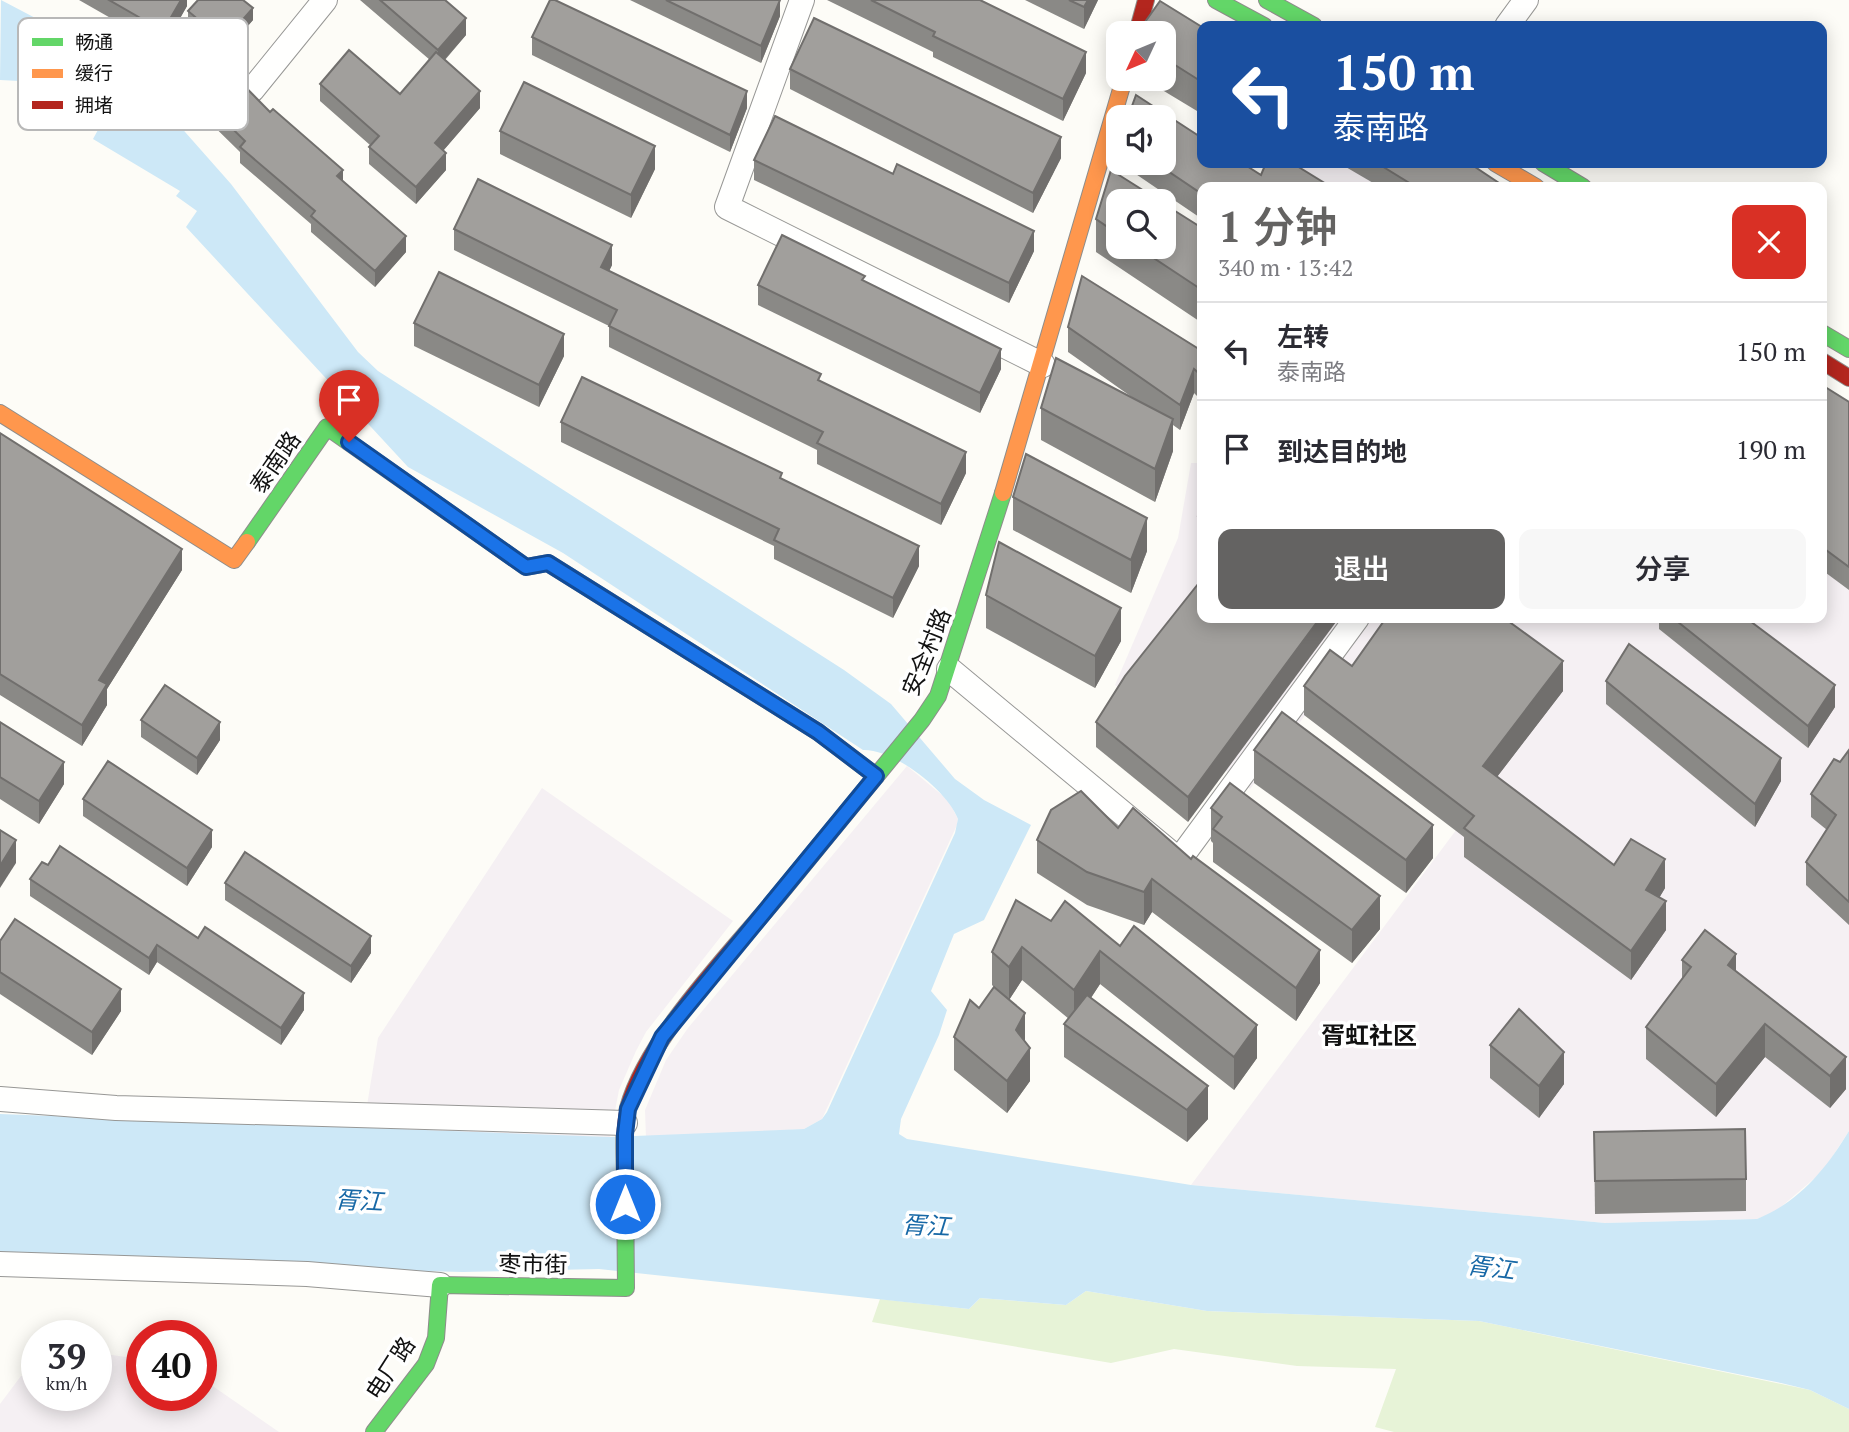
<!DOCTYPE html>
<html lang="zh">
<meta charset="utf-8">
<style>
:root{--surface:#fff;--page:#f7f7f7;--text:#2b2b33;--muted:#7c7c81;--line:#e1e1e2;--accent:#646362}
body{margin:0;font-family:"PT Serif","Noto Sans SC",serif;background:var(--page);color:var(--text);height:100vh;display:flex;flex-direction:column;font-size:26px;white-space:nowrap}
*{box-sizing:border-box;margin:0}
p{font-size:23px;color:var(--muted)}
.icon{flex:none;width:38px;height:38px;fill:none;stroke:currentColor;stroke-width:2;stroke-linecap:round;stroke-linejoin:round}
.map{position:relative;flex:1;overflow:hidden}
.details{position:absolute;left:1197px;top:182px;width:630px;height:441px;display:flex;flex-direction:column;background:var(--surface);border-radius:14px;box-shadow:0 4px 18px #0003}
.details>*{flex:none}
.top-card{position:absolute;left:1197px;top:21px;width:630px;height:147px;border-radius:14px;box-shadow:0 4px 18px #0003;background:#1a4fa0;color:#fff;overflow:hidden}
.needle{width:46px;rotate:226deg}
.buttons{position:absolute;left:1106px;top:21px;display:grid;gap:14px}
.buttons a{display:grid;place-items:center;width:70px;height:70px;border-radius:14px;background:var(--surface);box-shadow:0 4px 18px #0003;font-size:35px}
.speed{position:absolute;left:21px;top:1320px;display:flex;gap:14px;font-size:35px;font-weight:700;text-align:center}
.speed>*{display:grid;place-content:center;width:91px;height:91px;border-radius:50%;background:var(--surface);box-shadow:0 4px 18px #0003;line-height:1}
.speed small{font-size:18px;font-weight:400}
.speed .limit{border:10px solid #d22;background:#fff;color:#111}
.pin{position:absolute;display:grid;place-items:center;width:60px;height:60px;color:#fff;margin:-72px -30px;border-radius:50% 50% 50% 0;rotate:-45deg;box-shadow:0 0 7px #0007}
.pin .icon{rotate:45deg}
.me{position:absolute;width:77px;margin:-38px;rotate:0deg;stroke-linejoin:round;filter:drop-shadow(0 0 5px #0008)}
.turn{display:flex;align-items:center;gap:24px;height:147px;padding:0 21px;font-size:32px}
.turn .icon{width:91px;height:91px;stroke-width:2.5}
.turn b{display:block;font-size:49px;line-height:60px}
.round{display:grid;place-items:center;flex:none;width:74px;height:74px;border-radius:14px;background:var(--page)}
.headline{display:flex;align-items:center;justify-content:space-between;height:119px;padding:0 21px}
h1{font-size:42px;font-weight:600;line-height:52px;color:var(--accent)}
.cta{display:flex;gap:14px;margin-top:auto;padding:14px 21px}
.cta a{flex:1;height:80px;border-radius:14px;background:var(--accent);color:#fff;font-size:28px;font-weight:600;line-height:80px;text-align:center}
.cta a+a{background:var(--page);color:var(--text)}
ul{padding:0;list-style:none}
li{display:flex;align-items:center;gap:21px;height:98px;padding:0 21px;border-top:2px solid var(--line)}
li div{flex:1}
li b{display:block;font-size:26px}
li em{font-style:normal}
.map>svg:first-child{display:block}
</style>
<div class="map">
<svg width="1849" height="1432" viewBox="0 0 1849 1432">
<rect width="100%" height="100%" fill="#fdfcf7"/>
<g fill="#f5f0f3">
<polygon points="1266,163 1441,163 1480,187 1261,187"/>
<polygon points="1822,402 1849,418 1849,1131 1823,1171 1775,1212 1757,1219 1605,1223 1191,1185 1492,782 1342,666 1250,789 1115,685 1178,538 1191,463 1202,463 1202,618 1822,618"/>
<polygon points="907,766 948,800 958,819 957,825 822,1119 804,1129 646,1138 645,1110 666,1060 688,1028"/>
<polygon points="542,788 733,921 646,1032 636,1051 619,1090 610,1137 363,1130 378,1038"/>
<polygon points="96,1353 142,1359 142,1395 201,1395 201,1378 279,1432 0,1432 0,1404 21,1376 37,1376 37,1395 96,1395"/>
</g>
<polygon fill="#e7f3d7" points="1086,1291 1207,1311 1479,1321 1810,1390 1849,1409 1849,1432 1394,1432 1375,1427 1396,1369 1297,1366 1174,1349 1111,1363 872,1322 880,1299 969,1309 980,1298 1066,1305"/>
<path fill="#cde8f7" d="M1,0l164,86 9,-14 12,42 -8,10 53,60 127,168 20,19 466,299 47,34 64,75 29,21 47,25 -47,95 -30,14 -23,57 16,19 -8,25 -38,84 -2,15 8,5 284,46 414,38 152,-4c42,-17 69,-50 92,-88v278l-39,-19 -29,-7 -302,-62 -272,-10 -121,-20 -20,14 -86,-7 -11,11 -370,-40 -136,3 -414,-10 -49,-6v-142l610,23 194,-8 18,-10 5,-7 128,-279 3,-14c-11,-29 -64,-70 -95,-69l-300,-197 -155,-86 -222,-240 11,-16 -21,-15 4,-5 -87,-52 17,-31 -50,-25 -60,-3z"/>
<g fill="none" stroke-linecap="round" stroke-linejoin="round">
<g stroke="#979795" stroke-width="26">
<g id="street">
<polyline points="802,0 727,207 1043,365"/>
<polyline points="1507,26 1526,0"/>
<polyline points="252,90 325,0"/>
<polyline points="949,669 1179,860 1357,618"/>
<polyline points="0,1099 116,1108 625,1123"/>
<polyline points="0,1264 307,1274 440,1285"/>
</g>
</g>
<g stroke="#8e8d8b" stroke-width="18">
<g id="fast">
<polyline points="1216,0 1264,26"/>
<polyline points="1267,0 1314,26"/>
<polyline points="1543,163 1583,187"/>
<polyline points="1822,333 1849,349"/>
<polyline points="247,542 327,427 526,567 548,563 818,732 876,776"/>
<polyline points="778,896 922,720 938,696 1003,493"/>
<polyline points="374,1432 426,1364 436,1338 440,1285 626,1288 625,1183"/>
</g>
</g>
<g stroke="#8e8d8b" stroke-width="18">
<g id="slow">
<polyline points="1495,163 1536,187"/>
<polyline points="0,413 234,560 247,542"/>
<polyline points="1003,493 1124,79"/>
</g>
</g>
<g stroke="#8e8d8b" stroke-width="18">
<g id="jam">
<polyline points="1137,33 1146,0"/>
<polyline points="1822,361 1849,378"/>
<path d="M625,1183c0,-24 -3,-51 3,-75 19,-70 103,-155 150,-212"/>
</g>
</g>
<use href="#street" stroke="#fffffe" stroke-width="24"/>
<use href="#fast" stroke="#63d668" stroke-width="16"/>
<use href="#slow" stroke="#ff974d" stroke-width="16"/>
<use href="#jam" stroke="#b3261e" stroke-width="16"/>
</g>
<g fill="#8a8986">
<polygon points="79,0 187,0 187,6 163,48"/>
<polygon points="360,0 445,0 466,35 445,60 480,108 443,151 446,170 416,204 369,164 369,147 370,145 320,101 320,84 400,94 430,60"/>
<polygon points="630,0 780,0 780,16 761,63"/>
<polygon points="827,0 980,0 1086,73 1063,121 933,57 933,52"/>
<polygon points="1025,0 1098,0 1084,29"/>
<polygon points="188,11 253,20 224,53 188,22"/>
<polygon points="1202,27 1202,114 1144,79 1164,79 1164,33"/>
<polygon points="532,37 747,108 730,152 532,55"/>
<polygon points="790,69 1061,158 1033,213 790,89"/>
<polygon points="187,84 270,112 343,181 406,252 375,287 311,232 311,224 240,163 240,152 187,100"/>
<polygon points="500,131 655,169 631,218 500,154"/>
<polygon points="754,160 893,174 1034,251 1009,303 754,180"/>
<polygon points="1121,163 1164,163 1261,175 1331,187 1202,187 1202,219 1121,164"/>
<polygon points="1339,163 1469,163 1505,187 1380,187"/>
<polygon points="1118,201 1118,247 1164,247 1202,228 1202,323 1096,252 1096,219"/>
<polygon points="454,229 612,265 609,271 821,381 966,473 941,525 817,464 817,450 609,347 609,326 454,250"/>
<polygon points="758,285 1001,369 980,413 758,305"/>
<polygon points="414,323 564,356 539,407 414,346"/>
<polygon points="1068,327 1202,351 1202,401 1194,393 1180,430 1173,425 1173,451 1155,502 1041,440 1041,408 1136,400 1068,352"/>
<polygon points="1822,385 1849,402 1849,590 1822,570"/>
<polygon points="561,422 782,479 919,566 893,618 774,559 774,546 561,442"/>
<polygon points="0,433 182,570 107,689 107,705 82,746 0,695"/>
<polygon points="1013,497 1147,551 1131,593 1013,530"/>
<polygon points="1202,509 1202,544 1198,541 1198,516"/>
<polygon points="1202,579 1188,822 1096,747 1096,722"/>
<polygon points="986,595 1121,641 1095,688 986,628"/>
<polygon points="1659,618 1746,618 1835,707 1808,748 1659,629"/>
<polygon points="1352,666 1563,691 1497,777 1614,865 1665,888 1659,898 1666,930 1631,980 1464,857 1464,837 1304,715 1304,686"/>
<polygon points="1606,681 1781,781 1755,827 1606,704"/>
<polygon points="141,720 220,740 197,775 141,737"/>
<polygon points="0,722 64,784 39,824 0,799"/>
<polygon points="1254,750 1433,858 1406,893 1254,783"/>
<polygon points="1849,750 1849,925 1806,885 1806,862 1827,830 1811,817 1811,794 1840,762"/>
<polygon points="83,799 212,847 187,886 83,816"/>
<polygon points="1211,808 1380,929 1352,963 1213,862 1213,843 1211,841"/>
<polygon points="1118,828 1320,983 1296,1021 1152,912 1144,925 1087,905 1037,873 1037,840"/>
<polygon points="48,865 198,938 304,1010 281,1045 157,962 149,975 30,896 30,879"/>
<polygon points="225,883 371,953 351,983 225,900"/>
<polygon points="1065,901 1257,1058 1234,1090 1100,984 1091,998 1208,1119 1187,1142 1064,1057 1064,1024 1069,1019 1022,980 1009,1000 1025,1041 1030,1081 1007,1113 954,1070 954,1037 979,1008 994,987 992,985 992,952 1051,921"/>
<polygon points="0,941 121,1011 92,1055 0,994"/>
<polygon points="1682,960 1736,971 1846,1089 1830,1108 1765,1057 1716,1117 1646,1059 1646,1027 1682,979"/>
<polygon points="1490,1045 1564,1084 1539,1118 1490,1078"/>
<polygon points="1594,1132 1746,1179 1746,1211 1595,1214"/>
</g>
<g fill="#716f6d">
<polygon points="181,0 187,0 187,6 163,48 163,31"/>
<polygon points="780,0 780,16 761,63 761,46"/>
<polygon points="1088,0 1098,0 1084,29 1084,7"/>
<polygon points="253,8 253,20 224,53 224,41"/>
<polygon points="466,18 466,35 438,67 438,50"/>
<polygon points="1086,52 1086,73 1063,121 1063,99"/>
<polygon points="480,91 480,108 435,160 435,143"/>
<polygon points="747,91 747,108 730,152 730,135"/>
<polygon points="1061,137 1061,158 1033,213 1033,193"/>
<polygon points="655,146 655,169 631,218 631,195"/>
<polygon points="446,153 446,170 416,204 416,187"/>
<polygon points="343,170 343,186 337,176"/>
<polygon points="1034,231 1034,251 1009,303 1009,283"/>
<polygon points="406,236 406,252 375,287 375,271"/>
<polygon points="612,245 612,265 601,288 601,267"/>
<polygon points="564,334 564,356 539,407 539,385"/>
<polygon points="1001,349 1001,369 980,413 980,393"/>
<polygon points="1194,369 1194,393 1180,430 1180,405"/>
<polygon points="1173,419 1173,451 1155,502 1155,469"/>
<polygon points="966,452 966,473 941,525 941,504"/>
<polygon points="1147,518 1147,551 1131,593 1131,560"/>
<polygon points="919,546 919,566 893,618 893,598"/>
<polygon points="182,549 182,570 107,689 107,705 82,746 82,725 99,680"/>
<polygon points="1121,608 1121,641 1095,688 1095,656"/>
<polygon points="1320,618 1339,618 1188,822 1188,797"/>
<polygon points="1563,661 1563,691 1483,795 1483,766"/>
<polygon points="1835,685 1835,707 1808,748 1808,726"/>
<polygon points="220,722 220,740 197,775 197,758"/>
<polygon points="1781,758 1781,781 1755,827 1755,804"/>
<polygon points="64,762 64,784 39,824 39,801"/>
<polygon points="1433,825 1433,858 1406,893 1406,860"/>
<polygon points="212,830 212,847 187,886 187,868"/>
<polygon points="16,840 16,863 0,888 0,866"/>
<polygon points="1665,859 1665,888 1646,920 1646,890"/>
<polygon points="1152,879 1152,912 1144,925 1144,892"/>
<polygon points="1380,896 1380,929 1352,963 1352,930"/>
<polygon points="1666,901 1666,930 1631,980 1631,951"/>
<polygon points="371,936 371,953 351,983 351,966"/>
<polygon points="157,945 157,962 149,975 149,958"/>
<polygon points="1022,947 1022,980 1009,1000 1009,967"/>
<polygon points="1320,950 1320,983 1296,1021 1296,988"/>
<polygon points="1100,951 1100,984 1074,1023 1074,990"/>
<polygon points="1736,954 1736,987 1728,965"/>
<polygon points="121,989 121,1011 92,1055 92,1032"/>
<polygon points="304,993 304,1010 281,1045 281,1028"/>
<polygon points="1025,1013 1025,1046 1016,1030"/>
<polygon points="1765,1024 1765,1057 1716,1117 1716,1084"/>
<polygon points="1257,1025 1257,1058 1234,1090 1234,1057"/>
<polygon points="1030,1048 1030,1081 1007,1113 1007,1081"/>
<polygon points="1564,1052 1564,1084 1539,1118 1539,1086"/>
<polygon points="1846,1057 1846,1089 1830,1108 1830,1076"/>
<polygon points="1208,1086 1208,1119 1187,1142 1187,1110"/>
</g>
<g fill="#a19f9c" stroke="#716f6d" stroke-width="2">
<polygon points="109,0 181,0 163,31"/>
<polygon points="198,0 243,0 253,8 224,41 188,11"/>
<polygon points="380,0 445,0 466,18 438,50"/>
<polygon points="550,0 555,0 747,91 730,135 532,37"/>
<polygon points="666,0 780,0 761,46"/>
<polygon points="871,0 980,0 1086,52 1063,99 933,36 935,32"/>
<polygon points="1069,0 1088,0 1084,7"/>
<polygon points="1160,1 1202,27 1202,82 1164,58 1164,33 1139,33 1138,32"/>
<polygon points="814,18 1061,137 1033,193 790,69"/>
<polygon points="349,50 400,94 436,52 480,91 435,143 446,153 416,187 369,147 379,136 320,84"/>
<polygon points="215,56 270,112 273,109 343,170 337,176 406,236 375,271 311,216 315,211 240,147 245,141 187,84"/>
<polygon points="524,82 655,146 631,195 500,131"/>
<polygon points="1136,95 1202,138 1202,163 1242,163 1261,175 1266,163 1292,163 1331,187 1233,187 1228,184 1227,187 1202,187 1202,194 1156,163 1164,163 1164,117 1128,117"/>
<polygon points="775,116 893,174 897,164 1034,231 1009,283 754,160"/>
<polygon points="1377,163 1469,163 1505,187 1416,187"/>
<polygon points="1111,170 1160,201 1118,201 1118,234 1096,219"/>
<polygon points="478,179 612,245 601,267 821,374 818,380 966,452 941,504 817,443 823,432 609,326 617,310 454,229"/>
<polygon points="1164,204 1202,228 1202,290 1137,247 1164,247"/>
<polygon points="782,235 865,276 862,280 1001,349 980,393 758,285"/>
<polygon points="439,272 564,334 539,385 414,323"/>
<polygon points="1082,276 1202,351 1202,376 1194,369 1180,405 1068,327"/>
<polygon points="1056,358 1173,419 1155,469 1041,408"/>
<polygon points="582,377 782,473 780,478 919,546 893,598 774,540 779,529 561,422"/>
<polygon points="1822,385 1849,402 1849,567 1822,547"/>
<polygon points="0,433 182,549 99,680 107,684 82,725 0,674"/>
<polygon points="1026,454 1147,518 1131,560 1013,497"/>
<polygon points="1202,509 1202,519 1198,516"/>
<polygon points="999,542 1121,608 1095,656 986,595"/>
<polygon points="1202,579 1202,618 1320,618 1188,797 1096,722 1125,676"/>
<polygon points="1386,618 1504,618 1563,661 1483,766 1614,865 1631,839 1665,859 1646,890 1666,901 1631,951 1464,828 1474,816 1304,686 1330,650 1352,666"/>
<polygon points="1673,618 1746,618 1835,685 1808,726"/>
<polygon points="1629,644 1781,758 1755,804 1606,681"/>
<polygon points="165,685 220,722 197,758 141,720"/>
<polygon points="1282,712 1433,825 1406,860 1254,750"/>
<polygon points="0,722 64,762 39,801 0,777"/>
<polygon points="1849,750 1849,902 1806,862 1836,815 1811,794 1834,759 1840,762"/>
<polygon points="108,761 212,830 187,868 83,799"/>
<polygon points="1230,783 1380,896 1352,930 1213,829 1222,817 1211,808"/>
<polygon points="1081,791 1118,828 1133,808 1191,859 1193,856 1320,950 1296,988 1152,879 1144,892 1087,872 1037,840 1051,810"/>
<polygon points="0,830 16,840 0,866"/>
<polygon points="60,846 198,938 205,927 304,993 281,1028 157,945 149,958 30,879 42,862 48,865"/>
<polygon points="245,852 371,936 351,966 225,883"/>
<polygon points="1016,900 1051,921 1065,901 1120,946 1134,926 1257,1025 1234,1057 1100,951 1074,990 1022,947 1009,967 992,952"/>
<polygon points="15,919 121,989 92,1032 0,972 0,941"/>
<polygon points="1705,930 1736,954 1728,965 1846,1057 1830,1076 1765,1024 1716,1084 1646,1027 1691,967 1682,960"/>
<polygon points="994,987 1025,1013 1016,1030 1030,1048 1007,1081 954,1037 970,1000 979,1008"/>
<polygon points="1087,995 1208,1086 1187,1110 1064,1024"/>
<polygon points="1519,1009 1564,1052 1539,1086 1490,1045"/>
<polygon points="1745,1129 1746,1179 1595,1181 1594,1132"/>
</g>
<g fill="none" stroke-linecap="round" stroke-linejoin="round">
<g stroke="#114b97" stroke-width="18">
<polyline id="route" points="349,442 526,567 548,563 818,732 876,776 662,1037 628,1109 625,1134 625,1204"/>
</g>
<use href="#route" stroke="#1a73e8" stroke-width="12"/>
</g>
<g text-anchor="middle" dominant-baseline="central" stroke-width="7" stroke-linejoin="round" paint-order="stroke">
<g font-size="23" fill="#111" stroke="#fff">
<text transform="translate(275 462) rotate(-55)">泰南路</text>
<text transform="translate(926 652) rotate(-68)">安全村路</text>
<text transform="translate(533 1264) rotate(1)">枣市街</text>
<text transform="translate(390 1368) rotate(-57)">电厂路</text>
</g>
<g font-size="24" font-weight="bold" fill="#111" stroke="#fff">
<text x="1369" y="1035">胥虹社区</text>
</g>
<g font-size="24" font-style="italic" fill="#1768a6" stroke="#fff">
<text transform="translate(359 1200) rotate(3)">胥江</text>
<text transform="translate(926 1225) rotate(3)">胥江</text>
<text transform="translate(1491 1267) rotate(7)">胥江</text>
</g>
</g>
<rect x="18" y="18" width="230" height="112" rx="10" fill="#fff" stroke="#b8b8b8" stroke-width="2"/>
<rect x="32" y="38" width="31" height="8" fill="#63d668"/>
<rect x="32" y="69" width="31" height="9" fill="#ff974d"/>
<rect x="32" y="101" width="31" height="8" fill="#b3261e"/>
<g font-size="19" fill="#111">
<text x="75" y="49">畅通</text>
<text x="75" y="80">缓行</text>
<text x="75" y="112">拥堵</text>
</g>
</svg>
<div class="buttons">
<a><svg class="needle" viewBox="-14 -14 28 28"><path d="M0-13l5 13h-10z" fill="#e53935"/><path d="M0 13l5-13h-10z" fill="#7c7c81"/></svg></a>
<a><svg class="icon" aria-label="sound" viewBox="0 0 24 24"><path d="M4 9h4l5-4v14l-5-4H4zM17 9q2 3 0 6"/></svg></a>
<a><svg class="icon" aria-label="search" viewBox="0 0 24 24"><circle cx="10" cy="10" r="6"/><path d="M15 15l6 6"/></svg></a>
</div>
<div class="speed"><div>39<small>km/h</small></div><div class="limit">40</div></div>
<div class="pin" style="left:349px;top:442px;background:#d93025"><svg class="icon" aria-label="arrive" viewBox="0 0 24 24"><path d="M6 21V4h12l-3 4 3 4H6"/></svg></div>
<svg class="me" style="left:625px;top:1204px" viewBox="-20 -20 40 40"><circle r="17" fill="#1a73e8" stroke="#fff" stroke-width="3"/><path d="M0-11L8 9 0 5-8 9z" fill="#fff"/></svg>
<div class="top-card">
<div class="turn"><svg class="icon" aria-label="left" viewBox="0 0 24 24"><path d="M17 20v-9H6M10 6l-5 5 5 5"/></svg><div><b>150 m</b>泰南路</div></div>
</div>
<section class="details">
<div class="headline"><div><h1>1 分钟</h1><p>340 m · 13:42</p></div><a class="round" style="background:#d93025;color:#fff"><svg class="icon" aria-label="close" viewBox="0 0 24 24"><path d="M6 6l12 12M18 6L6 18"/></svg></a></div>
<ul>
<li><svg class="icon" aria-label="left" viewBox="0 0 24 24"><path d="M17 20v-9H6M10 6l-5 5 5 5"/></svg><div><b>左转</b><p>泰南路</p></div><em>150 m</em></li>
<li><svg class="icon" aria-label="arrive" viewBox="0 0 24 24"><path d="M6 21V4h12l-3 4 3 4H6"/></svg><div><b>到达目的地</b></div><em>190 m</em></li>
</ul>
<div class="cta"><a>退出</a><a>分享</a></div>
</section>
</div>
